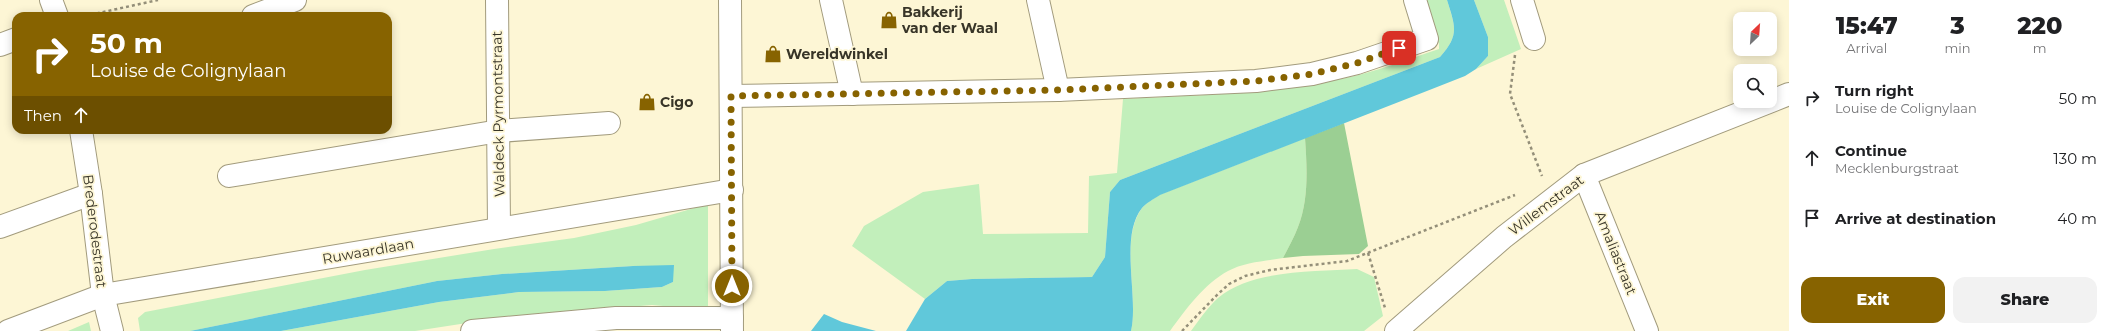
<!DOCTYPE html>
<style>
:root{--surface:#fff;--page:#f2f2f2;--text:#202124;--muted:#757577;--accent:#876300}
body{margin:0;font-family:Montserrat,sans-serif;background:var(--page);color:var(--text);height:100vh;display:flex;flex-direction:column;font-size:15px;white-space:nowrap}
*{box-sizing:border-box;margin:0}
p{font-size:13px;color:var(--muted)}
.icon{flex:none;width:22px;height:22px;fill:none;stroke:currentColor;stroke-width:2;stroke-linecap:round;stroke-linejoin:round}
.map{position:relative;flex:1;overflow:hidden}
.drawer{display:flex;flex-direction:column;background:var(--surface);width:320px}
.drawer>*{flex:none}
.guide{position:absolute;left:12px;top:12px;width:380px;height:122px;border-radius:12px;box-shadow:0 2px 10px #0003;background:#876300;color:#fff;overflow:hidden}
.needle{width:26px;rotate:25deg}
.fabs{position:absolute;left:1733px;top:12px;display:grid;gap:8px}
.fabs a{display:grid;place-items:center;width:44px;height:44px;border-radius:8px;background:var(--surface);box-shadow:0 2px 10px #0003;font-size:20px}
.pin{position:absolute;display:grid;place-items:center;width:34px;height:34px;color:#fff;margin:-17px;border-radius:8px;box-shadow:0 2px 6px #0006}
.me{position:absolute;width:44px;margin:-22px;rotate:0deg;stroke-linejoin:round;filter:drop-shadow(0 0 3px #0008)}
.turn{display:flex;align-items:center;gap:14px;height:84px;padding:0 12px;font-size:18px}
.turn .icon{width:52px;height:52px;stroke-width:2.5}
.turn b{display:block;font-size:28px;line-height:34px}
.then{display:flex;align-items:center;height:38px;padding:0 12px;background:#0003;gap:8px;font-size:15px}
.eta{display:flex;justify-content:space-evenly;align-items:center;height:68px;text-align:center}
.eta b{font-size:24px;font-weight:800;line-height:28px}
.action{display:flex;gap:8px;margin-top:auto;padding:8px 12px}
.action a{flex:1;height:46px;border-radius:12px;background:var(--accent);color:#fff;font-size:16px;font-weight:800;line-height:46px;text-align:center}
.action a+a{background:var(--page);color:var(--text)}
ul{padding:0;list-style:none}
li{display:flex;align-items:center;gap:12px;height:60px;padding:0 12px}
li div{flex:1}
li b{display:block;font-size:15px}
li em{font-style:normal}
main{display:flex;flex:1;min-height:0}
.map>svg:first-child{display:block}
</style>
<main>
<div class="map">
<svg width="1789" height="331" viewBox="0 0 1789 331">
<rect width="100%" height="100%" fill="#fdf6d5"/>
<g fill="#c2efbb">
<path d="M1424,0h23c8,27 13,34 -7,57l-320,123 -10,12 -5,65 -13,20 -120,2 -25,2 -22,18 -73,-53 12,-20 59,-34 56,-8 4,50 105,-1 1,-57 28,-3 6,-74c75,-4 150,-5 223,-21 31,-7 63,-19 93,-29v-5z"/>
<polygon points="1474,0 1504,0 1521,49 1476,69 1488,56 1488,37"/>
<path d="M1305,138c2,29 4,62 -7,89 -4,11 -10,21 -15,31 -18,3 -39,4 -55,13 -24,13 -42,38 -58,60h-39c8,-36 -12,-91 11,-123 4,-5 12,-9 17,-13z"/>
<polygon points="708,204 708,310 652,305 506,317 415,331 281,331 439,302 519,292 605,291 662,287 673,282 633,266 502,274 437,281 190,331 140,331 138,318 145,312 365,270 494,249 574,238 636,225"/>
<path d="M1357,269l17,8 9,39 -19,15h-173c8,-11 17,-24 27,-33 34,-29 97,-26 139,-29z"/>
<polygon points="89,322 91,331 68,331"/>
</g>
<path fill="#9bcf93" d="M1344,123l24,123 -9,8 -56,2 -20,2c5,-10 11,-20 15,-31 11,-27 9,-60 7,-89z"/>
<g fill="#60c8da">
<path d="M1447,0h27l14,37v19l-12,13 -11,7 -33,13 -272,106c-6,4 -14,8 -18,13 -23,29 -3,89 -11,123h-225l19,-32 22,-18 25,-2 120,-2 13,-20 5,-65 10,-12 320,-123c20,-22 15,-31 7,-57z"/>
<polygon points="674,265 673,282 662,287 605,291 519,292 439,302 281,331 190,331 437,281 502,274 633,266"/>
<polygon points="824,314 842,322 876,331 811,331"/>
</g>
<g fill="none" stroke-linecap="round" stroke-linejoin="round">
<g stroke="#a29b7d" stroke-width="24">
<g id="minor">
<polyline points="51,0 57,16"/>
<polyline points="497,0 499,228"/>
<polyline points="730,0 732,331"/>
<polyline points="831,0 852,94"/>
<polyline points="1038,0 1058,90"/>
<polyline points="1522,0 1534,39"/>
<polyline points="253,16 295,0"/>
<polyline points="0,45 16,39"/>
<polyline points="731,96 1058,90 1256,81 1312,74 1357,63 1427,39 1415,0"/>
<polyline points="81,130 91,194 103,295 112,331"/>
<polyline points="1584,175 1647,331"/>
<polyline points="229,176 499,131 609,123"/>
<polyline points="0,227 91,194"/>
<polyline points="8,331 103,295 732,190"/>
<polyline points="472,331 616,318 732,318"/>
<polyline points="1396,331 1504,237 1584,175 1789,94"/>
</g>
</g>
<g stroke="#948f79" stroke-width="2.5" stroke-dasharray="3 3" stroke-linecap="butt">
<polyline points="85,16 158,0"/>
<polyline points="1515,55 1510,94 1542,176"/>
<polyline points="1368,253 1385,308"/>
<polyline points="1182,331 1217,295 1229,284 1245,276 1270,270 1347,261 1515,195"/>
</g>
<use href="#minor" stroke="#fff" stroke-width="22"/>
</g>
<g fill="none" stroke-linecap="round" stroke-linejoin="round">
<polyline stroke="#876300" stroke-width="7" stroke-dasharray="0 12.6" points="732,286 731,96 1058,90 1256,81 1312,74 1357,63 1399,48"/>
</g>
<defs>
<g id="shop-bare" transform="scale(1.38)"><path d="M-5-2.5h2.3a2.7 3.5 0 0 1 5.4 0H5L5.5 6h-11ZM-1.5-2.5h3a1.5 2.3 0 0 0-3 0Z" fill="#876300" stroke="#fdf6d5" stroke-width="2.5" paint-order="stroke"/></g>
</defs>
<g fill-rule="evenodd">
<use href="#shop-bare" x="889" y="20"/>
<use href="#shop-bare" x="773" y="54"/>
<use href="#shop-bare" x="647" y="102"/>
</g>
<g text-anchor="middle" dominant-baseline="central" stroke-width="3.5" stroke-linejoin="round" paint-order="stroke">
<g font-size="14" font-weight="bold" fill="#383528" stroke="#fdf6d5" text-anchor="start">
<text x="902" y="12">Bakkerij<tspan x="902" dy="16">van der Waal</tspan></text>
<text x="786" y="54">Wereldwinkel</text>
<text x="660" y="102">Cigo</text>
</g>
<g font-size="14" fill="#383528" stroke="#fdf6d5">
<text transform="translate(498 114) rotate(-91)">Waldeck Pyrmontstraat</text>
<text transform="translate(1546 205) rotate(-37)">Willemstraat</text>
<text transform="translate(95 231) rotate(83)">Brederodestraat</text>
<text transform="translate(368 251) rotate(-10)">Ruwaardlaan</text>
<text transform="translate(1616 253) rotate(68)">Amaliastraat</text>
</g>
</g>
</svg>
<div class="fabs">
<a><svg class="needle" viewBox="-14 -14 28 28"><path d="M0-13l5 13h-10z" fill="#e53935"/><path d="M0 13l5-13h-10z" fill="#757577"/></svg></a>
<a><svg class="icon" aria-label="search" viewBox="0 0 24 24"><circle cx="10" cy="10" r="6"/><path d="M15 15l6 6"/></svg></a>
</div>
<div class="pin" style="left:1399px;top:48px;background:#d93025"><svg class="icon" aria-label="arrive" viewBox="0 0 24 24"><path d="M6 21V4h12l-3 4 3 4H6"/></svg></div>
<svg class="me" style="left:732px;top:286px" viewBox="-20 -20 40 40"><circle r="17" fill="#876300" stroke="#fff" stroke-width="3"/><path d="M0-11L8 9 0 5-8 9z" fill="#fff"/></svg>
<div class="guide">
<div class="turn"><svg class="icon" aria-label="right" viewBox="0 0 24 24"><path d="M7 20v-9h11M14 6l5 5-5 5"/></svg><div><b>50 m</b>Louise de Colignylaan</div></div>
<div class="then">Then<svg class="icon" aria-label="ahead" viewBox="0 0 24 24"><path d="M12 20V5M6 11l6-6 6 6"/></svg></div>
</div>
</div>
<section class="drawer">
<div class="eta">
<div><b>15:47</b><p>Arrival</p></div>
<div><b>3</b><p>min</p></div>
<div><b>220</b><p>m</p></div>
</div>
<ul>
<li><svg class="icon" aria-label="right" viewBox="0 0 24 24"><path d="M7 20v-9h11M14 6l5 5-5 5"/></svg><div><b>Turn right</b><p>Louise de Colignylaan</p></div><em>50 m</em></li>
<li><svg class="icon" aria-label="ahead" viewBox="0 0 24 24"><path d="M12 20V5M6 11l6-6 6 6"/></svg><div><b>Continue</b><p>Mecklenburgstraat</p></div><em>130 m</em></li>
<li><svg class="icon" aria-label="arrive" viewBox="0 0 24 24"><path d="M6 21V4h12l-3 4 3 4H6"/></svg><div><b>Arrive at destination</b></div><em>40 m</em></li>
</ul>
<div class="action"><a>Exit</a><a>Share</a></div>
</section>
</main>
